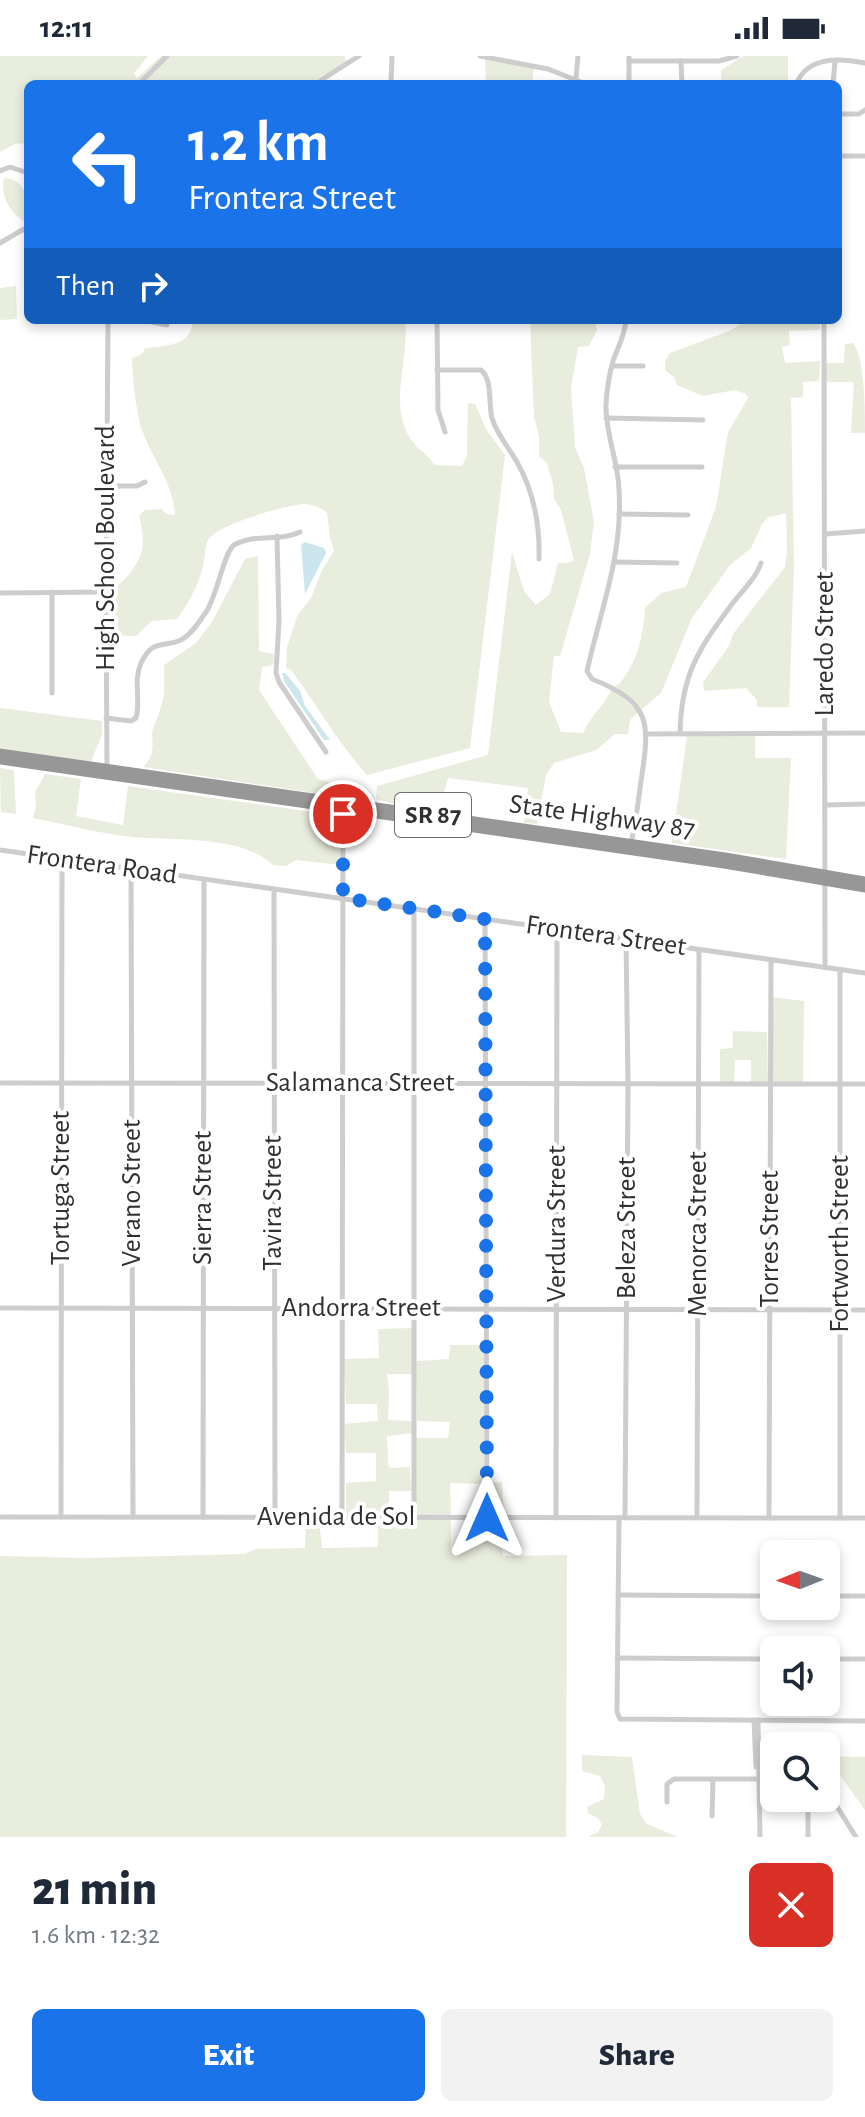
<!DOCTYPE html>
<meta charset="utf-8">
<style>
:root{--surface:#fff;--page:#f2f2f3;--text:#1f2937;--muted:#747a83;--accent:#1a73e8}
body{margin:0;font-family:"Alegreya Sans",sans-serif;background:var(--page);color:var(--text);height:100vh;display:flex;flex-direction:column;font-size:30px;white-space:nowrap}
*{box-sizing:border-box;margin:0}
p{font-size:26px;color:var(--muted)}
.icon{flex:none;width:44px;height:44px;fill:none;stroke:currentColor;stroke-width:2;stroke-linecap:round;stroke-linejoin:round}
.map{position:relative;height:1781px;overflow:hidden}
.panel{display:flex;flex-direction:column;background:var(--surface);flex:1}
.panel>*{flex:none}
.top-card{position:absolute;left:24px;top:24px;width:818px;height:244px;border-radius:12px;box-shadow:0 4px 12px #0003;background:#1a73e8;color:#fff;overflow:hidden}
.needle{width:52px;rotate:269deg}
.controls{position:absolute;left:760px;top:1484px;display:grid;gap:16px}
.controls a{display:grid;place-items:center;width:80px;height:80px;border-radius:12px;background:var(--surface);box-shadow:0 4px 12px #0003;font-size:40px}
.pin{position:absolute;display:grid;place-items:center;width:68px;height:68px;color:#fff;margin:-34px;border:4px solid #fff;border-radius:50%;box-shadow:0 2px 8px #0007}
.me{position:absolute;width:88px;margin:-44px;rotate:0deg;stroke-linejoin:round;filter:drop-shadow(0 0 6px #0008)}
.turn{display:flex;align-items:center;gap:28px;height:168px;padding:0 32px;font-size:36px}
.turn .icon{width:104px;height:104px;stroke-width:2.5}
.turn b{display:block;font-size:56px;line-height:68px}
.then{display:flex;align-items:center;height:76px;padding:0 32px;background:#0003;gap:16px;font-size:30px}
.round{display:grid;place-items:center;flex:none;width:84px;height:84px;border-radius:12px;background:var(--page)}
.head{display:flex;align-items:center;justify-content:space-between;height:136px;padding:0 32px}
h1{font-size:48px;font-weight:800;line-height:60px}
.primary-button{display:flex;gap:16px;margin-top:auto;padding:16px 32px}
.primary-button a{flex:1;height:92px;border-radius:12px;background:var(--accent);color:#fff;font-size:32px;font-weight:800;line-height:92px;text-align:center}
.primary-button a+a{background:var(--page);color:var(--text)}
.status{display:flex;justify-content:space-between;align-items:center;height:56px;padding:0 40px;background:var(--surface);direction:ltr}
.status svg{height:22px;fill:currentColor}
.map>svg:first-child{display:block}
</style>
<div class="status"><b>12:11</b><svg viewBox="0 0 49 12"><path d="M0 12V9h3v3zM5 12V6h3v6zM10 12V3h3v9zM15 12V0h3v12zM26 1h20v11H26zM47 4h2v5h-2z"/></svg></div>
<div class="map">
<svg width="865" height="1781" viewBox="0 0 865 1781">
<rect width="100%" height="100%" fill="#fff"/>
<g fill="#e9edde">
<polygon points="0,0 148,0 134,17 137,22 161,0 165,0 136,28 28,28 28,87 15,88 0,96"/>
<polygon points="169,0 344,0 347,6 309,28 141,28"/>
<polygon points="743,0 788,0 788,28 728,28 721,23 721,14"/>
<polygon points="485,3 534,12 532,28 486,28"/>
<path d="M4,122c25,1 24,27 24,46 -17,-11 -28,-25 -24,-46z"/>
<polygon points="16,230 17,263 0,264 0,232"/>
<path d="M193,264h212c5,37 -17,84 5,118 5,9 18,17 25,27l27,1 5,-11 1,-52 7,1 11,25 19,26 -35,293 -103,27c-29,-32 -50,-70 -76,-105l-5,-2 1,-20 10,-32 14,-18 11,-28 12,-19 -4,-14 -3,-25c-7,-4 -14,-8 -23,-8 -19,1 -88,21 -96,36 -4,9 -3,21 -6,30 -5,18 -14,34 -25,49l-25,2 -16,15 -29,-1v-41c17,-11 36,-32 36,-52 0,-9 -2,-18 -4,-27l6,-5 16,-1 6,5 8,1c-2,-34 -24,-57 -34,-88 -6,-21 -8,-48 -9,-69l10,-4 3,-6c21,-2 47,-2 48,-28z"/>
<path d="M530,264h64l3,10 -8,16 -11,1 -7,41 4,59 9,21 10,54 -4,32 -30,102h-6l-5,46 12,30 22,1c7,-18 22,-27 29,-45l26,24 -8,8 -2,14h-13l-19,16 -42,13 -8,12 -9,49 -13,-1 4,-35 -80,-10 -9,33 -45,-7 -18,-5 1,-13 111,-31 24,-203 12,39 12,14 14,-11 8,-31h10l6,-3 -13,-50 -7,-11 -1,-15 -6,-21 -8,-7v-20l-5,-19z"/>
<path d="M748,264h72v10l-31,1 1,14 -8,2 3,16 35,-2 -1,20 -16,1v15l-12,1 3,168 -5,141h-32v-7l-11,-12 -42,3 -1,-9 26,-36 4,-12 52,-67 2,-16 -1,-38 -17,4 -7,7 -11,24 -21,17 -38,53 -31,75 -20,17 -27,-25h4c20,-23 25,-48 27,-77l16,-15 25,-6 30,-80 12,-75 20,-34 -2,-4 -11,-4 -32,6 -26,-11 -3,-8 -9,-7v-8l5,-9 59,-22z"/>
<path d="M853,287c12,16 12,67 12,90h-14l3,-51h-28v-19h18l1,-19z"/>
<path d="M258,500l1,95 15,3 -1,11 -11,2 -3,23 59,89 14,4 2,13 -191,-29c17,-18 5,-28 11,-41 11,-26 11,-33 10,-61l32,-22 16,-21 33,-63z"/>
<polygon points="0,652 102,665 102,678 91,706 0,692"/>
<polygon points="687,680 755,680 755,702 791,702 786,803 672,787"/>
<polygon points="0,712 14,714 16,758 1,756 1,768"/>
<path d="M45,718l36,5 -5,37 47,9 5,-39 213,30v49l-45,-5 -10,6 -13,-1c-34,-32 -105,-23 -149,-29 -31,-4 -61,-12 -91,-18l3,-12 -1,-14z"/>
<polygon points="772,941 804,945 803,1026 772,1026"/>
<polygon points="733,975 767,976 768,1026 751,1026 751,1004 735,1004 734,1026 720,1026 720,993 733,992"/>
<polygon points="412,1272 412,1318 387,1318 389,1334 388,1364 412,1365 412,1377 387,1380 388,1408 390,1412 410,1411 411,1435 389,1435 389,1460 346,1459 346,1427 376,1425 376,1397 346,1397 344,1368 378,1365 377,1348 346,1348 344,1303 379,1302 378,1273"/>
<polygon points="450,1289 484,1289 484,1428 450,1427 451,1460 416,1460 416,1382 448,1382 450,1366 417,1365 416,1305 449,1303"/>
<polygon points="502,1426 504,1460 488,1460 488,1427"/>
<polygon points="306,1463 319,1463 322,1492 378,1491 378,1463 451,1463 451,1494 468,1494 468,1463 500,1464 503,1500 567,1499 566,1781 0,1781 0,1500 86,1502 244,1498 256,1493 305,1492"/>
<polygon points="582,1699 632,1701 640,1758 647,1768 678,1781 588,1781 598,1776 602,1769 598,1762 588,1757 587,1751 604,1743 605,1730 600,1720 582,1715"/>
<polygon points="826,1700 865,1701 865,1754"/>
</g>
<g fill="#cbe6ec">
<polygon points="305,486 324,492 326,497 305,538 301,489"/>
<polygon points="282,617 285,617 300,635 305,650 330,684 324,684 284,625"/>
</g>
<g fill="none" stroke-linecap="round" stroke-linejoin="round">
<g stroke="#cdcdcd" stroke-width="5">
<polyline points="480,0 548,13 586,28"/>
<polyline points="629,0 629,28"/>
<polyline points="629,5 719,5 737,0"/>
<polyline points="681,5 682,28"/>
<polyline points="576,22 578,0"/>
<polyline points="139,28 167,0"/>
<polyline points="315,28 359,0"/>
<polyline points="391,28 392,0"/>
<path d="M796,28c12,-28 43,-26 69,-21"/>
<polyline points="833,28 835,5"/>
<polyline points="838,58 859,58 865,54"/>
<polyline points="838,100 865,100"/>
<polyline points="0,115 10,111 28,117"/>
<polyline points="0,187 24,173"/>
<polyline points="143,264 167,269"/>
<polyline points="437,264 438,354 445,376"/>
<polyline points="437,264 479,264"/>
<path d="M626,264c-1,15 -8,27 -13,41 -4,14 -6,28 -7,43 -1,29 12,56 13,85 4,67 -18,119 -32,182l5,8c60,24 58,44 49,102 -3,21 -5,42 -10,62"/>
<polyline points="824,264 825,912"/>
<polyline points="612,310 643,310"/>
<path d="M437,314h44c12,10 7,33 11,48 4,15 17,30 25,44 17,30 23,62 22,97"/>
<polyline points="606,362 703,364"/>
<polyline points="615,411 702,411"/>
<polyline points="107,430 137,430 145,426"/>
<polyline points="619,458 688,459"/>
<polyline points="825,478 865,475"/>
<polyline points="277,480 279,565 276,617 279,626 326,696"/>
<polyline points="614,506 677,507"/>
<polyline points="52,536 52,637"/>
<polyline points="0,537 106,536"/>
<path d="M106,662l25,3 5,-3c5,-17 -3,-38 5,-55 12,-25 22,-15 40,-23 10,-5 19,-19 25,-28 11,-16 18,-60 28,-67 20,-12 46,-3 66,-13"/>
<polyline points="647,678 865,677"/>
<path d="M680,678c1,-59 18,-84 52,-130 10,-13 24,-26 29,-41"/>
<polyline points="107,714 106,536 108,264"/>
<polyline points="825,749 865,748"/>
<polyline points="0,794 865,917"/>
<polyline points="131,812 133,1461"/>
<polyline points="274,833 275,1461"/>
<polyline points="485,863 487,1462"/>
<polyline points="840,914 840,1462"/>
<polyline points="0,1027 865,1028"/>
<polyline points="0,1252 865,1254"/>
<polyline points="0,1461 865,1462"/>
<polyline points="61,1461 62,803"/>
<polyline points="203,1461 204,823"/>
<polyline points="342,1461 343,754"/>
<polyline points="414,1461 414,853"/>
<polyline points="556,1462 557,873"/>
<polyline points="619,1462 617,1656 620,1663 865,1665"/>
<polyline points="625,1462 628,1028 626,883"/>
<polyline points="697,1462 699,894"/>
<polyline points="769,1462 771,904"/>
<polyline points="618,1539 774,1540"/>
<polyline points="826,1540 865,1540"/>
<polyline points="617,1602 774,1603"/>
<polyline points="826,1603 865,1603"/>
<polyline points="754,1664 756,1711"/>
<polyline points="758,1664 760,1781"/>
<polyline points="826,1733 856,1781"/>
<polyline points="667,1746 667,1728 674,1723 774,1723"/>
<polyline points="712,1760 713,1723"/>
<polyline points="808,1781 808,1742"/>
</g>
<g stroke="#979797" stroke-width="9">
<polyline points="0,697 725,801 865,825"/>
<polyline points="0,704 724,808 865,832"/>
</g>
</g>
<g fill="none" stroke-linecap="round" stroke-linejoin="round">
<polyline stroke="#1a73e8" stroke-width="14" stroke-dasharray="0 25.2" points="343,758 343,842 485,863 487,1462"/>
</g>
<g text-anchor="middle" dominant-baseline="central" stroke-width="8" stroke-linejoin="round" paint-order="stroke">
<rect fill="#fff" stroke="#6e6e6e" stroke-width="2" x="395" y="737" width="76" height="44" rx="6"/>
<g font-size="26" font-weight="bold" fill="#303030">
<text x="433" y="759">SR 87</text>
</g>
<g font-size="28" fill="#303030" stroke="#fff">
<text transform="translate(106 492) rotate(-90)">High School Boulevard</text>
<text transform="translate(825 588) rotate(-90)">Laredo Street</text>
<text transform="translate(602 761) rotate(8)">State Highway 87</text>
<text transform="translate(102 809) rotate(8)">Frontera Road</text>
<text transform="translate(606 880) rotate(8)">Frontera Street</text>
<text x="360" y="1027">Salamanca Street</text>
<text transform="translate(61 1132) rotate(-90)">Tortuga Street</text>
<text transform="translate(132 1137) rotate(-90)">Verano Street</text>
<text transform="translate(203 1142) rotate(-90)">Sierra Street</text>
<text transform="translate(273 1147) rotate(-90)">Tavira Street</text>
<text transform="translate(557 1168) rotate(-90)">Verdura Street</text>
<text transform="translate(627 1172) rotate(-90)">Beleza Street</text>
<text transform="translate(698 1178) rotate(-90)">Menorca Street</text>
<text transform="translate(770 1183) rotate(-90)">Torres Street</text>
<text transform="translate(840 1188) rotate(-90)">Fortworth Street</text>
<text x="361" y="1252">Andorra Street</text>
<text x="336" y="1461">Avenida de Sol</text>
</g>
</g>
</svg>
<div class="controls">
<a><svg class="needle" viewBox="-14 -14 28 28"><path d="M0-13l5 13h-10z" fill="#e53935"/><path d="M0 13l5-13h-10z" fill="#747a83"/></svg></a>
<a><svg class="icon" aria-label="sound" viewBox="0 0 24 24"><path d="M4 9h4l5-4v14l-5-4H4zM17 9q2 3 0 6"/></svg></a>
<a><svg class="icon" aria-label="search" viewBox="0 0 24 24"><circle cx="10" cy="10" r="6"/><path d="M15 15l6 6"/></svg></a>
</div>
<div class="pin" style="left:343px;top:758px;background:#d93025"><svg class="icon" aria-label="arrive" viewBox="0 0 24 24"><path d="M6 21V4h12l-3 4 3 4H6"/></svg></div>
<svg class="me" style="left:487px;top:1462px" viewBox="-20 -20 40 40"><path d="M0-17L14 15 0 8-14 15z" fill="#1a73e8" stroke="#fff" stroke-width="4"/></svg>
<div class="top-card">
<div class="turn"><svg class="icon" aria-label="left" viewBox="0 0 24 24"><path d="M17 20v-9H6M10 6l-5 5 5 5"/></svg><div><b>1.2 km</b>Frontera Street</div></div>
<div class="then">Then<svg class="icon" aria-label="right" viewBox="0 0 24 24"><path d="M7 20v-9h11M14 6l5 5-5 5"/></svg></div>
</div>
</div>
<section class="panel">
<div class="head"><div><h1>21 min</h1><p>1.6 km · 12:32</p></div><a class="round" style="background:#d93025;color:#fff"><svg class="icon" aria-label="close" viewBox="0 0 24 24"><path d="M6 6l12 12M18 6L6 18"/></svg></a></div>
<div class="primary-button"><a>Exit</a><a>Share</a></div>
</section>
